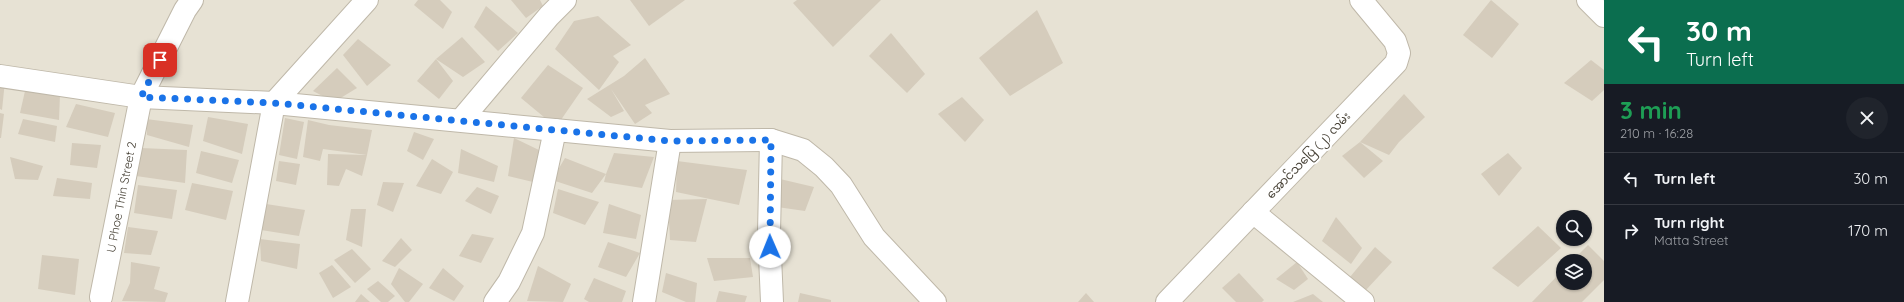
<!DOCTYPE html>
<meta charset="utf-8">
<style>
:root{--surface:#171b24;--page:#20242c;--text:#f1f3f6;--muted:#9ea1a6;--line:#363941}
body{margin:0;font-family:Quicksand,"Noto Sans Myanmar",sans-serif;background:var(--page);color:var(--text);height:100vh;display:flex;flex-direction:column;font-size:15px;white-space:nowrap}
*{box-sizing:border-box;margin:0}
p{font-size:13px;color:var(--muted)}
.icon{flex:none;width:22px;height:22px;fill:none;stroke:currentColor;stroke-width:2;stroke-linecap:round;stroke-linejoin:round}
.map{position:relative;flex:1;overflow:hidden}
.side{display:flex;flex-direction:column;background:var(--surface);width:300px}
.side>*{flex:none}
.hud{background:#0b6e4f;color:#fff;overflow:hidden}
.fabs{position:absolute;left:1556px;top:210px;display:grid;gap:8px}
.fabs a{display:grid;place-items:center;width:36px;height:36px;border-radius:50%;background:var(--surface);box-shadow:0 1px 3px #0004;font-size:20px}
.pin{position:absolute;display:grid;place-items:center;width:34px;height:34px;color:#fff;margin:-17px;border-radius:8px;box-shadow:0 2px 6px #0006}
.me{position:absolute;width:44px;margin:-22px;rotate:359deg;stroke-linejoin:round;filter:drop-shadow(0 0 3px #0008)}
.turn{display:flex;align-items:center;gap:14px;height:84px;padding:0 16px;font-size:18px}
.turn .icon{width:52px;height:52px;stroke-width:2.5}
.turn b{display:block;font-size:28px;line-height:34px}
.round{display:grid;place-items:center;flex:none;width:42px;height:42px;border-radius:21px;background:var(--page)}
.summary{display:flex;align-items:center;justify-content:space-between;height:68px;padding:0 16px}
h1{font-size:24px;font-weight:800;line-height:30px;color:#1e9e55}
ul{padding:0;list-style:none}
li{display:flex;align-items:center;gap:12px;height:52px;padding:0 16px;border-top:1px solid var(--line)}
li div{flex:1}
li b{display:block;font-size:15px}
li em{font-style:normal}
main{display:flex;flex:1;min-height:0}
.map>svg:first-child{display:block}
</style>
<main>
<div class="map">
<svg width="1604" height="302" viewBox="0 0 1604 302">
<rect width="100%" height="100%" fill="#f3f0e6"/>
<path fill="#e7e2d4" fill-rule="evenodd" d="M0,0h1604v302h-1604zM1563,217h22v22h-22zM1563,261h22v22h-22z"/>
<g fill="#d5ccbc">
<polygon points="418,0 440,0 452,12 443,29 414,5"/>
<polygon points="511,0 540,0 543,6 526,18"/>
<polygon points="630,0 685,0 649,26"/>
<polygon points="797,0 881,0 833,47 793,3"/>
<polygon points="1491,0 1519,24 1492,58 1463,35"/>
<polygon points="486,6 518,33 498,51 474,27"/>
<polygon points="1037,10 1063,63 1010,96 979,58"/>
<polygon points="598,16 631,45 613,56 619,62 599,90 555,49 574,21"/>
<polygon points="891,33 925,74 907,93 869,56"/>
<polygon points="462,37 485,62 463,77 436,59"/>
<polygon points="358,39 391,65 367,86 343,55"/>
<polygon points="645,58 670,94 645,105 652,113 635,124 611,89 624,111 611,117 587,99 624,76"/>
<polygon points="436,59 453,81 439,99 417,81"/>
<polygon points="1591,60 1604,70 1604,90 1592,101 1564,83"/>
<polygon points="548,65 583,88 556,127 521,98"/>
<polygon points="337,68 357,88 334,102 313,91"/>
<polygon points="0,81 5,81 2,110 0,109"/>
<polygon points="25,91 60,94 59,120 20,113"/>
<polygon points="1404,94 1425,117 1399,142 1389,155 1360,142"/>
<polygon points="962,97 984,120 965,142 938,114"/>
<polygon points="76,104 115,113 108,137 66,127"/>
<polygon points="0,113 4,114 1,138 0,138"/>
<polygon points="208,117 248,124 242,154 203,141"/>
<polygon points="285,118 304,122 297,159 279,155"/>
<polygon points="23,119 57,126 55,142 18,134"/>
<polygon points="146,119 193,125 189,147 147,135"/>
<polygon points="308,120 329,125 372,130 367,155 323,149 320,161 303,157"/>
<polygon points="414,132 434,139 423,160 407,151"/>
<polygon points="514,138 541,151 533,182 508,176"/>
<polygon points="1360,142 1383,161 1364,178 1342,156"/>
<polygon points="72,143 101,145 97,168 70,165"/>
<polygon points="141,148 187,150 185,183 136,176"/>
<polygon points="461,149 498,166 494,182 458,173"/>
<polygon points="201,151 239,160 232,183 196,173"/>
<polygon points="614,153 654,157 642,188 604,182 606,174 592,193 552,180 565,158 606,174"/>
<polygon points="1508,153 1522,168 1499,196 1481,174"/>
<polygon points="328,154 367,155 362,176 346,169 339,186 327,185"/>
<polygon points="10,157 43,166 38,180 15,179"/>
<polygon points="432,159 453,172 441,194 416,186"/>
<polygon points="279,161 300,164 296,185 276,181"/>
<polygon points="677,161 747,170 739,205 676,192"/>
<polygon points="57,178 92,183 90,199 53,196"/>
<polygon points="780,179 814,187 805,211 777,207"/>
<polygon points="383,182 404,183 393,212 377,205"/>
<polygon points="192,183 233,191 226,220 185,210"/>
<polygon points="138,185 177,190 172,219 134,213"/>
<polygon points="477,187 499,196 491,214 465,201"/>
<polygon points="558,189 599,202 585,225 553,213"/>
<polygon points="707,199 696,242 670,240 668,200"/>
<polygon points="266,204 305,210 299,236 261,230"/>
<polygon points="609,204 641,215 636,239 603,233"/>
<polygon points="351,209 366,209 362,247 346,240"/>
<polygon points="1336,217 1362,248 1351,264 1322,241"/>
<polygon points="1538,226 1561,248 1518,287 1492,268"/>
<polygon points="128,227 158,231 151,255 124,253"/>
<polygon points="472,234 494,238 481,263 459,256"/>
<polygon points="401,238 412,250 395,267 382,261"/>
<polygon points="260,239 300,244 297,269 261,261"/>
<polygon points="608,242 640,253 626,277 598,267"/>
<polygon points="1588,245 1604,261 1604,280 1582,302 1532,302 1563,270 1563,283 1585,283 1585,261 1572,261"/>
<polygon points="1375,247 1392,262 1365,291 1350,277"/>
<polygon points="352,249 371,269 355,283 334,260"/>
<polygon points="42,255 79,259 75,295 38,289"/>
<polygon points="707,258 750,258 753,277 714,281"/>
<polygon points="131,262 160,267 154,289 168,293 165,302 122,301 130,283"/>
<polygon points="1297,262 1308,279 1294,290 1276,279"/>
<polygon points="332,265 351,287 333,298 319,273"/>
<polygon points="538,266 571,284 563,302 527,301"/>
<polygon points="399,268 423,284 409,302 405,302 391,284"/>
<polygon points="443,268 464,286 454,301 429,288"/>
<polygon points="666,273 697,283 695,302 686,302 662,292"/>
<polygon points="1239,273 1264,300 1262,302 1236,302 1222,288"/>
<polygon points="594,278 626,291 622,302 589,302 584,299"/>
<polygon points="378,281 395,296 388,302 381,302 367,289"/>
<polygon points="719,291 747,296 745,302 716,302"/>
<polygon points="800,293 831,300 831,302 798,302"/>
<polygon points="1086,293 1094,302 1078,302"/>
<polygon points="361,294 370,302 355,302"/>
<polygon points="1313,294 1323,302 1293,302"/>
</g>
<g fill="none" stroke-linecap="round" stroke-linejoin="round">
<g stroke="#bfb8a9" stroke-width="24">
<g id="minor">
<polyline points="1588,0 1604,16"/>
<polyline points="0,76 141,97 274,103 670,141 771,140 803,150 824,167 841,185 874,237 935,302"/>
<polyline points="461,120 549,16 565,0"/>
<polyline points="771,140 769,233 772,302"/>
<polyline points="1253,212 1363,302"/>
<polyline points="101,297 141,97 185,10 192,0"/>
<polyline points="237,302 274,103 367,0"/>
<polyline points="495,302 509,282 533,233 555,130"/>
<polyline points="644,302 670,141"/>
<polyline points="1167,302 1396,63 1399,53 1395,41 1361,0"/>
</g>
</g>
<use href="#minor" stroke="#fff" stroke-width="22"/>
</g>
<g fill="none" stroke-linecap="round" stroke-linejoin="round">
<polyline stroke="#1a73e8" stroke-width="7" stroke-dasharray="0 12.6" points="160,60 141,97 274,103 670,141 771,140 770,247"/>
</g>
<g text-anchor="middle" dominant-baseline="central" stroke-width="4" stroke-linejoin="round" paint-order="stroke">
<g font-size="12" fill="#464035" stroke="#fff">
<text transform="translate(1308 155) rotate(-46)">အောင်သပြေ (၂) လမ်း</text>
<text transform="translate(121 197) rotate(-79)">U Phoe Thin Street 2</text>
</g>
</g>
</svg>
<div class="fabs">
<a><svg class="icon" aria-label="search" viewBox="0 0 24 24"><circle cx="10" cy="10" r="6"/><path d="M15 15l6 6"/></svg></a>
<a><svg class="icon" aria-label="layers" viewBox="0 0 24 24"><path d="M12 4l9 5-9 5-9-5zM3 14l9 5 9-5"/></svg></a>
</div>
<div class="pin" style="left:160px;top:60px;background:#d93025"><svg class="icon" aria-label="arrive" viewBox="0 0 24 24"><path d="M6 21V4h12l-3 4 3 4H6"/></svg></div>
<svg class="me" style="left:770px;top:247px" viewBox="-20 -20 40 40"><circle r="19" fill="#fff"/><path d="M0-13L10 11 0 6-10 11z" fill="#1a73e8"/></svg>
</div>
<section class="side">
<div class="hud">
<div class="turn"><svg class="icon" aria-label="left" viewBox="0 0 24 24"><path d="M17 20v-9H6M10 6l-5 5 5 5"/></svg><div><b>30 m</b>Turn left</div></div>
</div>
<div class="summary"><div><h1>3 min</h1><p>210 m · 16:28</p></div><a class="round"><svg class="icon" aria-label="close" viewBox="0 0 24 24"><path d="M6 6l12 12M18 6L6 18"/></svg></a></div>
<ul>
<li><svg class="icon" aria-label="left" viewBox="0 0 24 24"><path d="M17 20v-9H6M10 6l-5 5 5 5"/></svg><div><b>Turn left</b></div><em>30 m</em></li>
<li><svg class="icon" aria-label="right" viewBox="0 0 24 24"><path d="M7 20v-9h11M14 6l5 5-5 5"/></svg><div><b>Turn right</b><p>Matta Street</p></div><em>170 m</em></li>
</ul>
</section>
</main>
